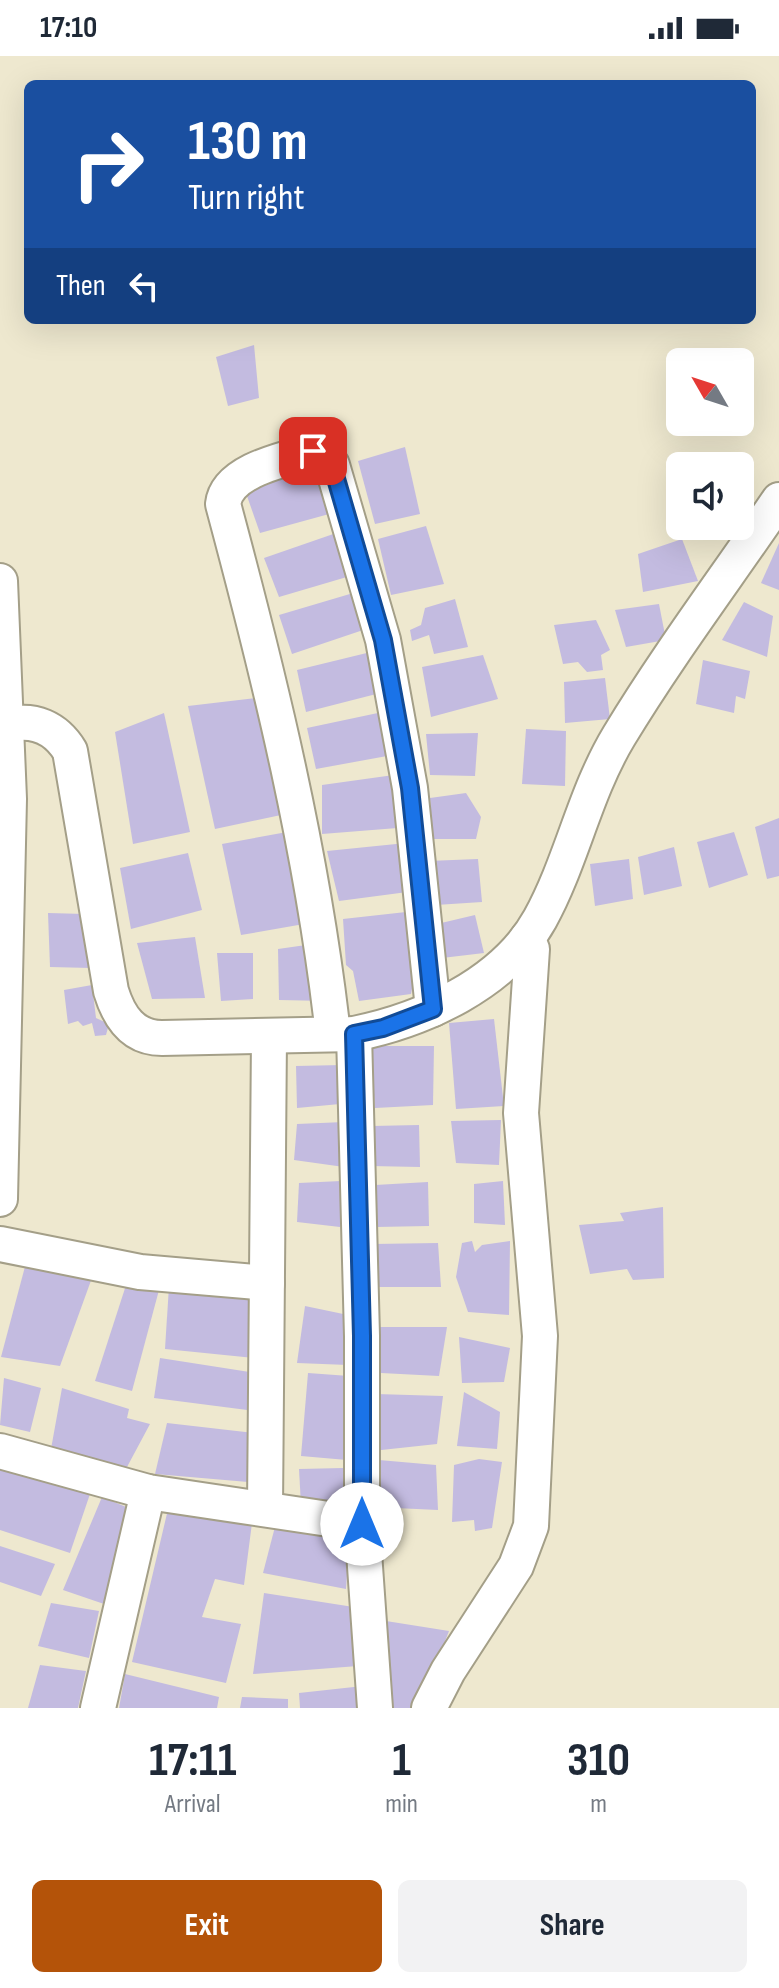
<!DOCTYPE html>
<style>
:root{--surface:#fff;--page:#f2f2f3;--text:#1f2937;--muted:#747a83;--accent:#b45309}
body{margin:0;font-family:"Sofia Sans Condensed",sans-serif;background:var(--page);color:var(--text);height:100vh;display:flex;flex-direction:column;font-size:30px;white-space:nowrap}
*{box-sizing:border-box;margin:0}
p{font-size:26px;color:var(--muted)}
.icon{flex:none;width:44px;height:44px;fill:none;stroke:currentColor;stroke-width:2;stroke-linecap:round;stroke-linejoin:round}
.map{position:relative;height:1652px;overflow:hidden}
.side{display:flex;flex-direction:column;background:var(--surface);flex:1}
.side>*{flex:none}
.banner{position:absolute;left:24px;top:24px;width:732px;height:244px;border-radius:12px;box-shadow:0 8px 32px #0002;background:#1a4fa0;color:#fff;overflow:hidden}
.needle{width:52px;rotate:309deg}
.controls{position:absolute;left:666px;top:292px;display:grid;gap:16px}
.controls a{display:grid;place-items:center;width:88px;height:88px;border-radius:12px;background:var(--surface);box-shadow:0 8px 32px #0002;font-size:40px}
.pin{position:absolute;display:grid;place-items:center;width:68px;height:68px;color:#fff;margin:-34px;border-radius:16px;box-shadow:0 4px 12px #0006}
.me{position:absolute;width:88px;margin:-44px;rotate:0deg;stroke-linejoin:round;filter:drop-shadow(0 0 6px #0008)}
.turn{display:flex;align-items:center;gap:28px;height:168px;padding:0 32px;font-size:36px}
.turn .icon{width:104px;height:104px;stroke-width:2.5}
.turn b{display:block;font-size:56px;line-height:68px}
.then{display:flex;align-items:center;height:76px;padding:0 32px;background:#0003;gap:16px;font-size:30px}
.eta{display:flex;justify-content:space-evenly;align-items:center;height:136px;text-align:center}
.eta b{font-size:48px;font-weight:700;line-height:56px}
.action{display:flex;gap:16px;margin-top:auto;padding:16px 32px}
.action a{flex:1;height:92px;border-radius:12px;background:var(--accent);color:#fff;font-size:32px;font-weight:700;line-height:92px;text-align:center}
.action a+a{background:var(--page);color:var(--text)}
.status{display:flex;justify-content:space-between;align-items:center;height:56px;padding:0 40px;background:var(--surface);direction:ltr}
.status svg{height:22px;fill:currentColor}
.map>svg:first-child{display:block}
</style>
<div class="status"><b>17:10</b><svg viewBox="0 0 49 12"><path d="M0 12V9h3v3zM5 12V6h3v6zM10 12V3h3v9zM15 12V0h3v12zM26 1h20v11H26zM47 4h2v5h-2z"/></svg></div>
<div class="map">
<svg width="779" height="1652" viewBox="0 0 779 1652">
<rect width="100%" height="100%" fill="#eee8cf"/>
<g fill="#c3bbe0">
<polygon points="254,289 259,342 228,350 216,301"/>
<polygon points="405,391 420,458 375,468 358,405"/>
<polygon points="322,400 340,455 260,477 241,423"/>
<polygon points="426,470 444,528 391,539 378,483"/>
<polygon points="342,475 357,518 279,541 264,502"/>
<polygon points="682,483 698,525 643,536 638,498"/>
<polygon points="779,487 779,534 761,527"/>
<polygon points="360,535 372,571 292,598 279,559"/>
<polygon points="455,543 468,591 434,598 429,579 412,585 410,574 421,569 425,552"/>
<polygon points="744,546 773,560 767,601 722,584"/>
<polygon points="659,548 666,584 626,591 615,554"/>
<polygon points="596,564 610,594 601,599 603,614 587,616 578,606 563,608 554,569"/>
<polygon points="379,594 388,635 306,656 297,614"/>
<polygon points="483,599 498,643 431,661 422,611"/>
<polygon points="703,604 750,615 745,643 736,640 734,657 696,648"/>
<polygon points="605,622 610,663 565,667 564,626"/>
<polygon points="256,642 281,759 215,773 188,650"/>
<polygon points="392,654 398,698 316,713 307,672"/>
<polygon points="164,657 190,776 133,788 115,676"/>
<polygon points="526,673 566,675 565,730 522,728"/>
<polygon points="478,677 475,720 430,719 426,678"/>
<polygon points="401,718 410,771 322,778 322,729"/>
<polygon points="466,737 481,761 476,783 433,783 430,742"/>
<polygon points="779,762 779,820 767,823 755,771"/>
<polygon points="287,776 304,868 241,879 222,788"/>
<polygon points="734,776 748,819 709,832 697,786"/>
<polygon points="406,787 415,835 339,845 327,795"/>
<polygon points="674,791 682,830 644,839 638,801"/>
<polygon points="188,797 202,854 131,873 120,812"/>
<polygon points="478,803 482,846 436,849 428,805"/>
<polygon points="629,803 633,843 595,850 590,808"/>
<polygon points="406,856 419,897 411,938 359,945 353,915 346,909 343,863"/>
<polygon points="48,857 85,858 91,912 50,911"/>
<polygon points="475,859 484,897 442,902 437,868"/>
<polygon points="195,881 205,942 152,943 137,887"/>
<polygon points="320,887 327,945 279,944 278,893"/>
<polygon points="217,897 253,897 253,943 221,945"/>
<polygon points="92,929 96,962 109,968 106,979 95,980 92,967 83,970 78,965 68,968 64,934"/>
<polygon points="494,963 504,1050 456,1053 449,967"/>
<polygon points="370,990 434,990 433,1049 375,1052"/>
<polygon points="342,1009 340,1048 297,1052 296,1010"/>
<polygon points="501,1064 499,1109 456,1107 451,1065"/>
<polygon points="344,1066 344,1111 294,1104 297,1068"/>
<polygon points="419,1069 420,1111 370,1110 372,1070"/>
<polygon points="341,1125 340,1171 297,1166 299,1127"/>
<polygon points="503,1125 505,1169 474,1167 474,1128"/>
<polygon points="428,1126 429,1170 376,1171 375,1129"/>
<polygon points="663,1151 664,1222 633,1224 627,1213 590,1218 579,1169 624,1165 620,1157"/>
<polygon points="472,1185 475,1196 482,1189 510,1185 509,1259 468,1256 456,1221 462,1187"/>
<polygon points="438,1187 441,1231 379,1231 373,1188"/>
<polygon points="27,1203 93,1219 60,1310 1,1301"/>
<polygon points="128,1223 159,1234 132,1335 95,1325"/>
<polygon points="169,1230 254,1238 254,1302 165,1293"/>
<polygon points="305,1250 348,1259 348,1309 297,1307"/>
<polygon points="378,1271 447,1271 439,1320 381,1317"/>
<polygon points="459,1281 510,1292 504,1326 462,1327"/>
<polygon points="160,1302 256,1317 255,1355 154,1342"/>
<polygon points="308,1317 349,1320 347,1404 301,1400"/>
<polygon points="4,1322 41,1332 30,1376 0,1369"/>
<polygon points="62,1332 129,1353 127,1362 150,1368 127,1411 51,1393"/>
<polygon points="464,1336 500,1356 497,1393 457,1390"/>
<polygon points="376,1338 443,1340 437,1388 372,1395"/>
<polygon points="167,1367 254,1377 248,1426 155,1418"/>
<polygon points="479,1403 502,1406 492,1472 475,1475 474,1464 452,1466 454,1409"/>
<polygon points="379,1404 436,1409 438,1454 374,1451"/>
<polygon points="0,1408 91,1435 70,1497 0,1474"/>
<polygon points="343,1412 351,1451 301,1449 299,1413"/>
<polygon points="102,1441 131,1453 121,1473 129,1480 104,1548 63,1534"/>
<polygon points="169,1449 252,1467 244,1529 215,1523 202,1561 241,1568 226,1627 132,1606"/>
<polygon points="277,1463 350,1478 346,1533 263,1517"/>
<polygon points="0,1490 55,1508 41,1540 0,1526"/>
<polygon points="264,1537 360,1552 358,1610 253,1618"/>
<polygon points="51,1547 99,1555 89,1602 38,1590"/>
<polygon points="386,1565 449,1575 419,1652 381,1652"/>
<polygon points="40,1609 86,1615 78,1652 28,1652"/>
<polygon points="125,1618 219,1641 217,1652 119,1652"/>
<polygon points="363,1630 363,1652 300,1652 299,1637"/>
<polygon points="242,1641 288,1643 288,1652 240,1652"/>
</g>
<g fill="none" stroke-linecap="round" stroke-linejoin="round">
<g stroke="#a49f88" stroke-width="38">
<g id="minor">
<polyline points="0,525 9,743 0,1143"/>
<path d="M7,669c27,-7 49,3 63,26l41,240c8,26 22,47 51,47l192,-4c69,-14 150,-50 186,-115 32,-58 44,-125 79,-183 49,-81 107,-158 160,-236"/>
<path d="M333,978c-20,-179 -63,-355 -110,-530 4,-34 63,-45 90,-53l10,2 9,12 51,175 27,148 23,221"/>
<polyline points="354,978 362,1280 362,1468 375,1652"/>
<polyline points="0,1188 140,1216 267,1227"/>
<polyline points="0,1395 148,1436 362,1468"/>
<polyline points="265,1453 269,980"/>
<polyline points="98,1652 148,1436"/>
<polyline points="429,1652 448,1615 516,1510 531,1470 540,1280 521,1057 532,893 527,883"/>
</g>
</g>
<use href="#minor" stroke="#fff" stroke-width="34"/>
</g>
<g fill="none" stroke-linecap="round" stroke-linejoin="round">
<g stroke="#114b97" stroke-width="20">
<polyline id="route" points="313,395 323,397 332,409 383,584 410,732 433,953 383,972 354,978 362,1280 362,1468"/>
</g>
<use href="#route" stroke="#1a73e8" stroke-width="14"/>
</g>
</svg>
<div class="controls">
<a><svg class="needle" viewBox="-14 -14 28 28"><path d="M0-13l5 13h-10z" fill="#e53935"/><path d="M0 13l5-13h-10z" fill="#747a83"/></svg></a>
<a><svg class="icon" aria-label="sound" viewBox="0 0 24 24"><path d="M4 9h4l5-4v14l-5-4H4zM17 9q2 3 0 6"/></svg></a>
</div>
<div class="pin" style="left:313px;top:395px;background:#d93025"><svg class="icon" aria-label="arrive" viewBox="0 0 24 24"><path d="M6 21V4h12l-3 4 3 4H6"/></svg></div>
<svg class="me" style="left:362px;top:1468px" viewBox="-20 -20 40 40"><circle r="19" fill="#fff"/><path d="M0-13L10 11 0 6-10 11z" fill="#1a73e8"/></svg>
<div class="banner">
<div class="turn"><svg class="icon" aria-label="right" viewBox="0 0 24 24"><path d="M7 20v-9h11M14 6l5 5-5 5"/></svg><div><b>130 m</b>Turn right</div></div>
<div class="then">Then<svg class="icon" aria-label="left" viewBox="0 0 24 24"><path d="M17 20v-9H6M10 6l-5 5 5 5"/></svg></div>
</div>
</div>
<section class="side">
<div class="eta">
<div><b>17:11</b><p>Arrival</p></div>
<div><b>1</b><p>min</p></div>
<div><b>310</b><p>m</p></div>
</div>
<div class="action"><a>Exit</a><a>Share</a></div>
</section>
